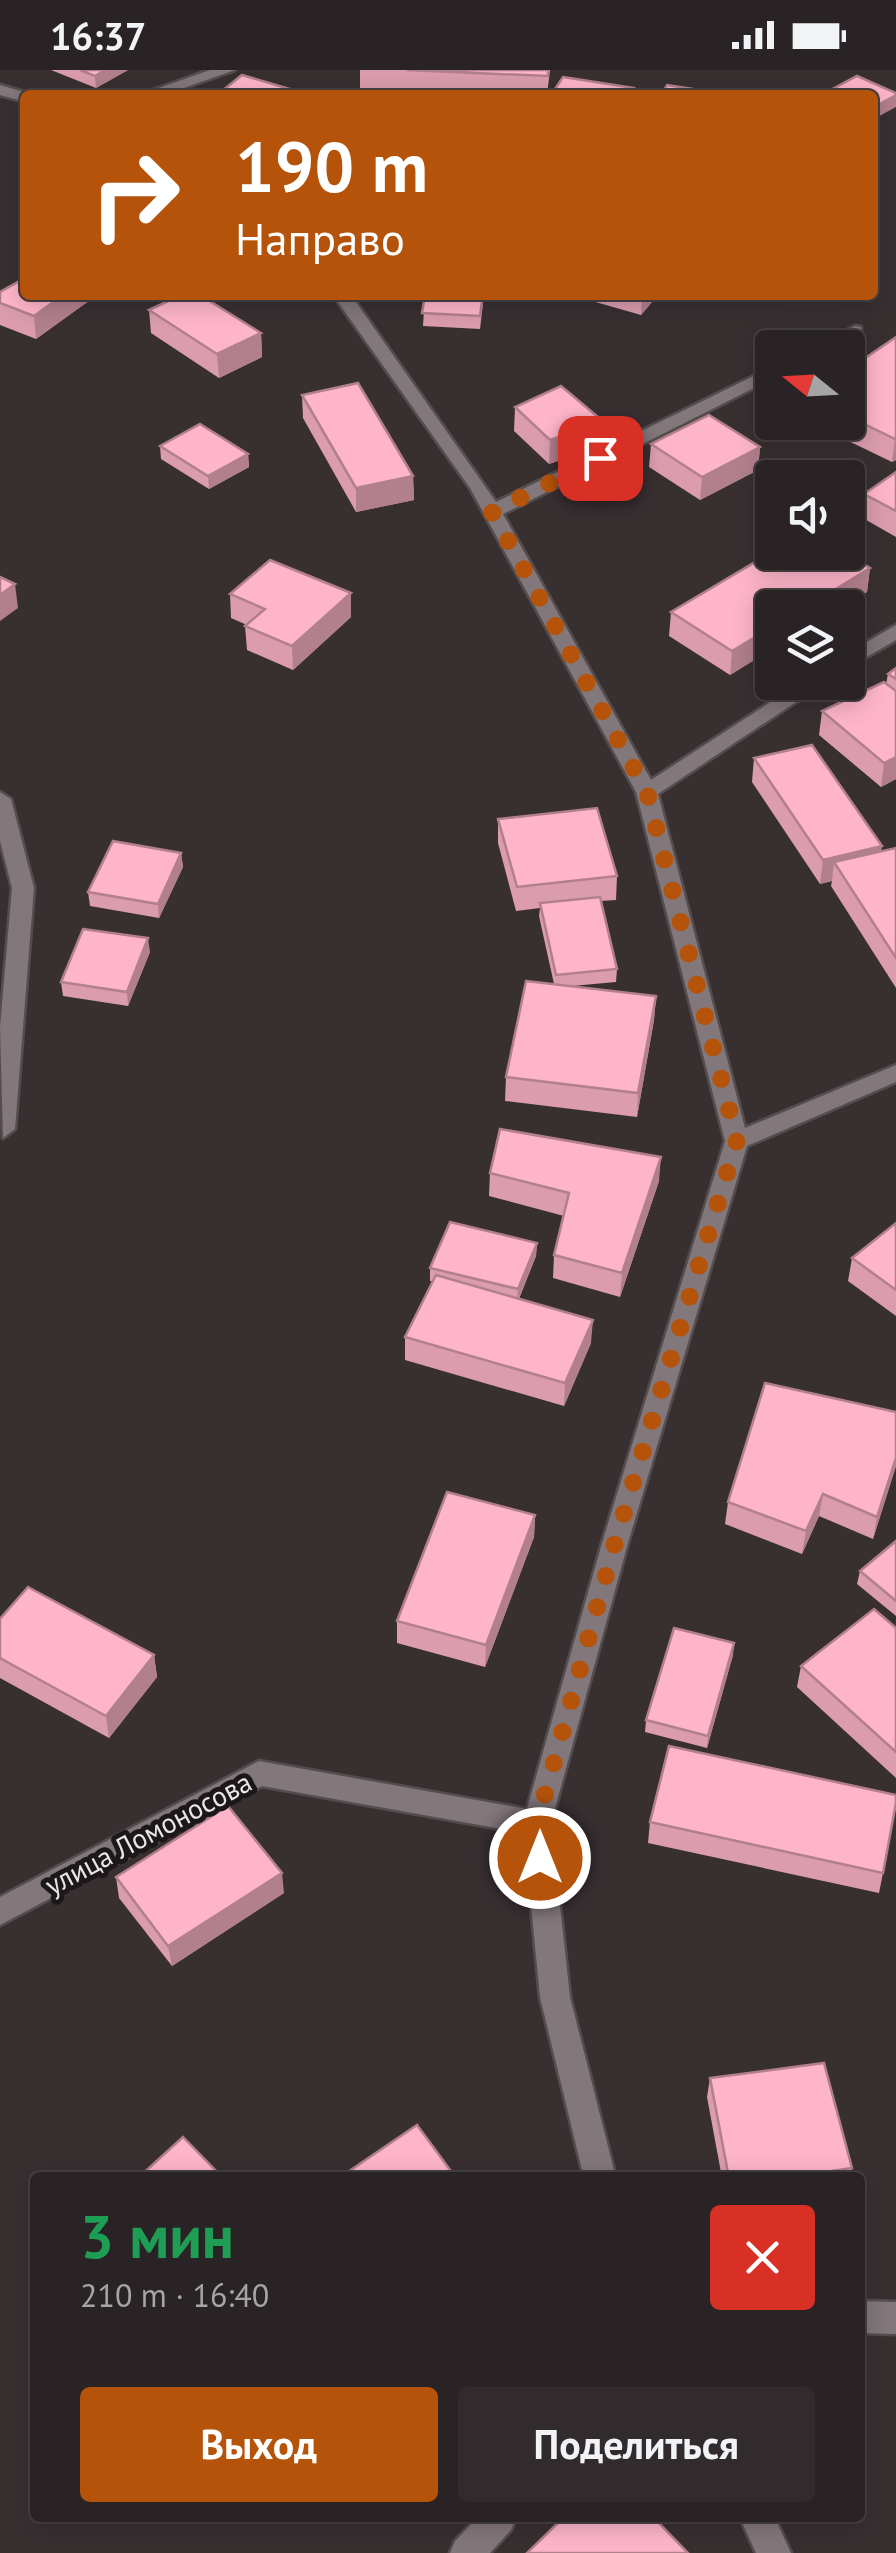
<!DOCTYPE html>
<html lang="ru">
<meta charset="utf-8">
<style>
:root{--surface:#2a2325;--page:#322b2d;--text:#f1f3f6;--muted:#a5a4a7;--line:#464042;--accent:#b45309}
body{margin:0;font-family:"PT Sans",sans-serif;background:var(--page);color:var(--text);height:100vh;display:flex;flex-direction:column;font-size:38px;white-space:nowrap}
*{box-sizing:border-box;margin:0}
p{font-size:32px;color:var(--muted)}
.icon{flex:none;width:55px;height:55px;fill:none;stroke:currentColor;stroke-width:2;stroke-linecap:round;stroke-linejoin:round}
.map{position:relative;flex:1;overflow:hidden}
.details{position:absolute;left:30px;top:2102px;width:835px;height:350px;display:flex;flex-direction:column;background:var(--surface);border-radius:10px;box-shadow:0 5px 25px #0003,0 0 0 2px var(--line)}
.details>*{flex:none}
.guide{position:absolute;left:20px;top:20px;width:858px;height:210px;border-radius:10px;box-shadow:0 5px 25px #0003,0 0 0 2px var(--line);background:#b45309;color:#fff;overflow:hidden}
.needle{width:65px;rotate:288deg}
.controls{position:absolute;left:755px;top:260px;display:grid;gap:20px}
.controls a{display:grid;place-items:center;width:110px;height:110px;border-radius:10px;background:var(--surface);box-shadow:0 5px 25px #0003,0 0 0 2px var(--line);font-size:50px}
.pin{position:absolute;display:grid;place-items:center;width:85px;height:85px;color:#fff;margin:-42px;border-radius:20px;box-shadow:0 5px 15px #0006}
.me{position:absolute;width:110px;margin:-55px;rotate:0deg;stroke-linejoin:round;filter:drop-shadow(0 0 8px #0008)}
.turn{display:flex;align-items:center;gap:35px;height:210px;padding:0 50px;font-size:45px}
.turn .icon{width:130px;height:130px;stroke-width:2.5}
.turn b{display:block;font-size:70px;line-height:85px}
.round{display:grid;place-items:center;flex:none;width:105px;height:105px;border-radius:10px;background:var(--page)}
.summary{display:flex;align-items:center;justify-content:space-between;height:170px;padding:0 50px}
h1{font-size:60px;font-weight:800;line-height:75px;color:#1e9e55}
.action{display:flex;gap:20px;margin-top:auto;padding:20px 50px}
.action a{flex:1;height:115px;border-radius:10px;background:var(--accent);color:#fff;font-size:40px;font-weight:800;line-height:115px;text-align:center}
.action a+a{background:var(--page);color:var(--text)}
.status{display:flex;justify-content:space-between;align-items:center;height:70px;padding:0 50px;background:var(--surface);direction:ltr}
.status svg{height:28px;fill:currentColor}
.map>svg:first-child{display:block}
</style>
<div class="status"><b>16:37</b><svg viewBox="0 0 49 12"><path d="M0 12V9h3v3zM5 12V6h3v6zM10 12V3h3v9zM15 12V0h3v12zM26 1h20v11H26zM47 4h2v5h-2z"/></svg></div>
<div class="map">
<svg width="896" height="2483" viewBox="0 0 896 2483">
<rect width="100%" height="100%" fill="#382f31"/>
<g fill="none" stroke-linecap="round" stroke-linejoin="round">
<g stroke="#544d4e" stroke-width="5">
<g id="minor">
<polygon points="210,0 235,0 164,25 139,25"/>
<polygon points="0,15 31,24 32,25 25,25 25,32 0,25"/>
<polygon points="333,225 351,225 496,432 772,297 772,309 503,444 651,710 801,612 826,612 658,724 745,1058 896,995 896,1012 747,1076 628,1473 551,1753 570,1927 616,2108 584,2108 540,1927 524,1763 262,1716 0,1855 0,1827 259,1691 527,1739 602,1473 725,1071 636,722 470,418"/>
<polygon points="855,256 861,257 861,265 837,278 813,278"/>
<polygon points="896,555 896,570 848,598 848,583"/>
<polygon points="0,722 11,729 34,818 15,1059 3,1068 0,957 12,818 0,771"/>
<polygon points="860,2231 896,2232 896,2264 860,2263"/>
<polygon points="477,2448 516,2448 511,2460 490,2483 450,2483 455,2471"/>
<polygon points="740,2448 775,2448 791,2483 756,2483"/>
</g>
</g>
<use href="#minor" fill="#82777a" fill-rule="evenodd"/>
</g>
<g fill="#da9cae">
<polygon points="51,0 128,0 96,18"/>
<polygon points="360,0 550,0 547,25 469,25 360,21"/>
<polygon points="0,222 97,225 36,269 0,255"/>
<polygon points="425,225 484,225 480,259 423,256"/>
<polygon points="592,225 658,225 641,245 592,231"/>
<polygon points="149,240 261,263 262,287 219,308 151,263"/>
<polygon points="896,267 896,390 892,392 809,352 848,352 848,300"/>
<polygon points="302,325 413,406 414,430 356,442 303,348"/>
<polygon points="515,337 604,352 603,375 549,394 514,361"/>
<polygon points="651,374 760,377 758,400 700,430 649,397"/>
<polygon points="160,376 248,384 249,397 209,419 161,389"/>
<polygon points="896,402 896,467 861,447 864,424"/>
<polygon points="870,498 867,522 841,538 772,538 772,579 730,605 669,566 671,542"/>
<polygon points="230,524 351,547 293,600 247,580 245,556 247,555 231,548"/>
<polygon points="896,598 896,709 881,717 819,665 822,641 886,614 888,604"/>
<polygon points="754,688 881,782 896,778 896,918 831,816 832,811 820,814 752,712"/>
<polygon points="498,749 617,806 616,830 600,831 617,899 616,912 572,916 656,926 654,950 637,1047 505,1031 506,1007 554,914 539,846 540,838 516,841 498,773"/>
<polygon points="181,783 183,797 159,848 90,836 88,822"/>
<polygon points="150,882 128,936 63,926 61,912"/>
<polygon points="490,1103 659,1111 620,1227 553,1208 554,1185 564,1146 489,1126"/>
<polygon points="896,1153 896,1246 848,1211 852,1188"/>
<polygon points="537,1173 536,1186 519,1229 591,1273 564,1336 405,1290 405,1267 433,1212 430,1211 430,1198"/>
<polygon points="896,1342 896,1396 873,1469 819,1446 802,1484 725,1454 728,1432"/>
<polygon points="535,1445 534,1467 485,1597 397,1573 397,1551"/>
<polygon points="896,1471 896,1546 857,1514 860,1501"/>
<polygon points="0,1549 154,1585 157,1607 109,1668 0,1608"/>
<polygon points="896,1558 896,1708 797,1617 801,1596"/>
<polygon points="733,1585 707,1678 645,1662 646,1650"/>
<polygon points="650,1752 883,1803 879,1823 648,1773"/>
<polygon points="116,1807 284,1823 172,1896 119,1828"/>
<polygon points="710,2008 852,2098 850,2108 722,2108 707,2027"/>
</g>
<g fill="#b27f8d">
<polygon points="105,0 128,0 96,18 95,6"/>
<polygon points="896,25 896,37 872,50 872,38"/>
<polygon points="63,225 97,225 36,269 34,246"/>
<polygon points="642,225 658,225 641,245"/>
<polygon points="261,263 262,287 219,308 217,284"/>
<polygon points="604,352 603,375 549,394 550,370"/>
<polygon points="896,368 896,390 892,392 895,369"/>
<polygon points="760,377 758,400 700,430 702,407"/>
<polygon points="248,384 249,397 209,419 208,406"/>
<polygon points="413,406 414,430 356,442 356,418"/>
<polygon points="870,498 867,522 841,538 805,538"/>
<polygon points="15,514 18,538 0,551 0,525"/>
<polygon points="351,523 351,547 293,600 292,576"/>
<polygon points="772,557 772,579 730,605 732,581"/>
<polygon points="896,687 896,709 881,717 884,693"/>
<polygon points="882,776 878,800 834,792 832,811 820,814 823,790"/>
<polygon points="181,783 183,797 159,848 158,834"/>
<polygon points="148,868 150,882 128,936 127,922"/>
<polygon points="656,926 654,950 637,1047 638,1023"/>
<polygon points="661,1087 659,1111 620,1227 622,1203"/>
<polygon points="537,1173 536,1186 517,1232 518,1219"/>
<polygon points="593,1250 591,1273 564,1336 565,1313"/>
<polygon points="896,1388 896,1396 873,1469 877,1447"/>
<polygon points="823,1424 819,1446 802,1484 806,1461"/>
<polygon points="535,1445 534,1467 485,1597 486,1575"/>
<polygon points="734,1573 733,1585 707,1678 708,1666"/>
<polygon points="154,1585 157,1607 109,1668 106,1646"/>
<polygon points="282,1803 284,1823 172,1896 168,1876"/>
</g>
<g fill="#feb5ca" stroke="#b27f8d" stroke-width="2.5">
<polygon points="80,0 105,0 95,6"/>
<polygon points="407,0 548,0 548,6"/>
<polygon points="242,5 290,19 282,25 217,25"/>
<polygon points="857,6 896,23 896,25 872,38 872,25 823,24"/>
<polygon points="563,7 634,18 631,25 551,25"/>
<polygon points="667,15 732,25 661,25"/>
<polygon points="25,208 25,225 63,225 34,246 0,233 0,222"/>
<polygon points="181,225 200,225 261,263 217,284 149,240"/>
<polygon points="425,225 483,225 480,246 422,243"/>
<polygon points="896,267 896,368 895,369 848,346 848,300"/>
<polygon points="358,313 413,406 356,418 302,325"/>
<polygon points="561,316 604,352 550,370 515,337"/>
<polygon points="709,345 760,377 702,407 651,374"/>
<polygon points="200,354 248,384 208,406 160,376"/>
<polygon points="896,402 896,441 864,424"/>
<polygon points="772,482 844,482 870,498 805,538 772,538 772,557 732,581 671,542"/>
<polygon points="270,490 351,523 292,576 245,556 265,539 230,524"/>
<polygon points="0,507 15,514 0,525"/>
<polygon points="896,598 896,609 888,604"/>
<polygon points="884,612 896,621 896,687 884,693 822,641"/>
<polygon points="812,675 882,776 823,790 754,688"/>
<polygon points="597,738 617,806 517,817 498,749"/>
<polygon points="113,771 181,783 158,834 88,822"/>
<polygon points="896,778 896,888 834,792"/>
<polygon points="600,827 617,899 556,905 540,833"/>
<polygon points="83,859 148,868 127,922 61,912"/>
<polygon points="526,911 656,926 638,1023 506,1007"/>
<polygon points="500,1059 661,1087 622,1203 554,1185 569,1123 490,1103"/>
<polygon points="450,1152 537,1173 518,1219 430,1198"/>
<polygon points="896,1153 896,1220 852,1188"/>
<polygon points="436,1205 593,1250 565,1313 405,1267"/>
<polygon points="765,1313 896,1342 896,1388 877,1447 823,1424 806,1461 728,1432"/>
<polygon points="447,1422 535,1445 486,1575 397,1551"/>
<polygon points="896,1471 896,1531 860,1501"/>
<polygon points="28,1517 154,1585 106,1646 0,1588 0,1549"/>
<polygon points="874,1539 896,1558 896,1682 801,1596"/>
<polygon points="674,1558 734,1573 708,1666 646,1650"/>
<polygon points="669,1676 896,1725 896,1733 883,1803 650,1752"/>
<polygon points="228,1736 282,1803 168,1876 116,1807"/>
<polygon points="824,1993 852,2098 785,2108 729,2108 710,2008"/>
<polygon points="417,2055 456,2108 339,2108"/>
<polygon points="183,2067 223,2108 138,2108"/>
<polygon points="563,2448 654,2448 688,2483 527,2483"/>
</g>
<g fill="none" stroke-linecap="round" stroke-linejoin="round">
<polyline stroke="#b45309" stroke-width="18" stroke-dasharray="0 32.4" points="540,1788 537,1753 615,1473 737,1070 647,722 492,442 600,388"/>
</g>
<g text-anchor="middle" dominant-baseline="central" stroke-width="10" stroke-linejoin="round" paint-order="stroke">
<g font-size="28" fill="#ebe5e6" stroke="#1c1819">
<text transform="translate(148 1763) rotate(-28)">улица Ломоносова</text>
</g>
</g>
</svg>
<div class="controls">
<a><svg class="needle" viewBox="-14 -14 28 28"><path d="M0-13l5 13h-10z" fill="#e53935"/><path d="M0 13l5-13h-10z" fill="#a5a4a7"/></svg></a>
<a><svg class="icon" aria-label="sound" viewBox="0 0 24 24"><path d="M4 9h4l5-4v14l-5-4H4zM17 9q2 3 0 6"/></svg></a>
<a><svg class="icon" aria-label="layers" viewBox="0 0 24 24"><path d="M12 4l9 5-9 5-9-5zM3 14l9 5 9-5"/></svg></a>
</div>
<div class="pin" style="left:600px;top:388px;background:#d93025"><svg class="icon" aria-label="arrive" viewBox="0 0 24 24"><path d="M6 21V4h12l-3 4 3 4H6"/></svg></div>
<svg class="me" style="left:540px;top:1788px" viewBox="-20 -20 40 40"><circle r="17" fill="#b45309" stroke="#fff" stroke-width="3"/><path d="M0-11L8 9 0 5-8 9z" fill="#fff"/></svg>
<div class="guide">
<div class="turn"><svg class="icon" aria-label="right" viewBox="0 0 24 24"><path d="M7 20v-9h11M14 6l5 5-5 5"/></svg><div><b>190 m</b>Направо</div></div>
</div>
<section class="details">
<div class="summary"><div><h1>3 мин</h1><p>210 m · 16:40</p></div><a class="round" style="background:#d93025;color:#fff"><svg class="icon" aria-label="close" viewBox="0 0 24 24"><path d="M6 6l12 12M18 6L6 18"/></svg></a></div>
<div class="action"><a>Выход</a><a>Поделиться</a></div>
</section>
</div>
